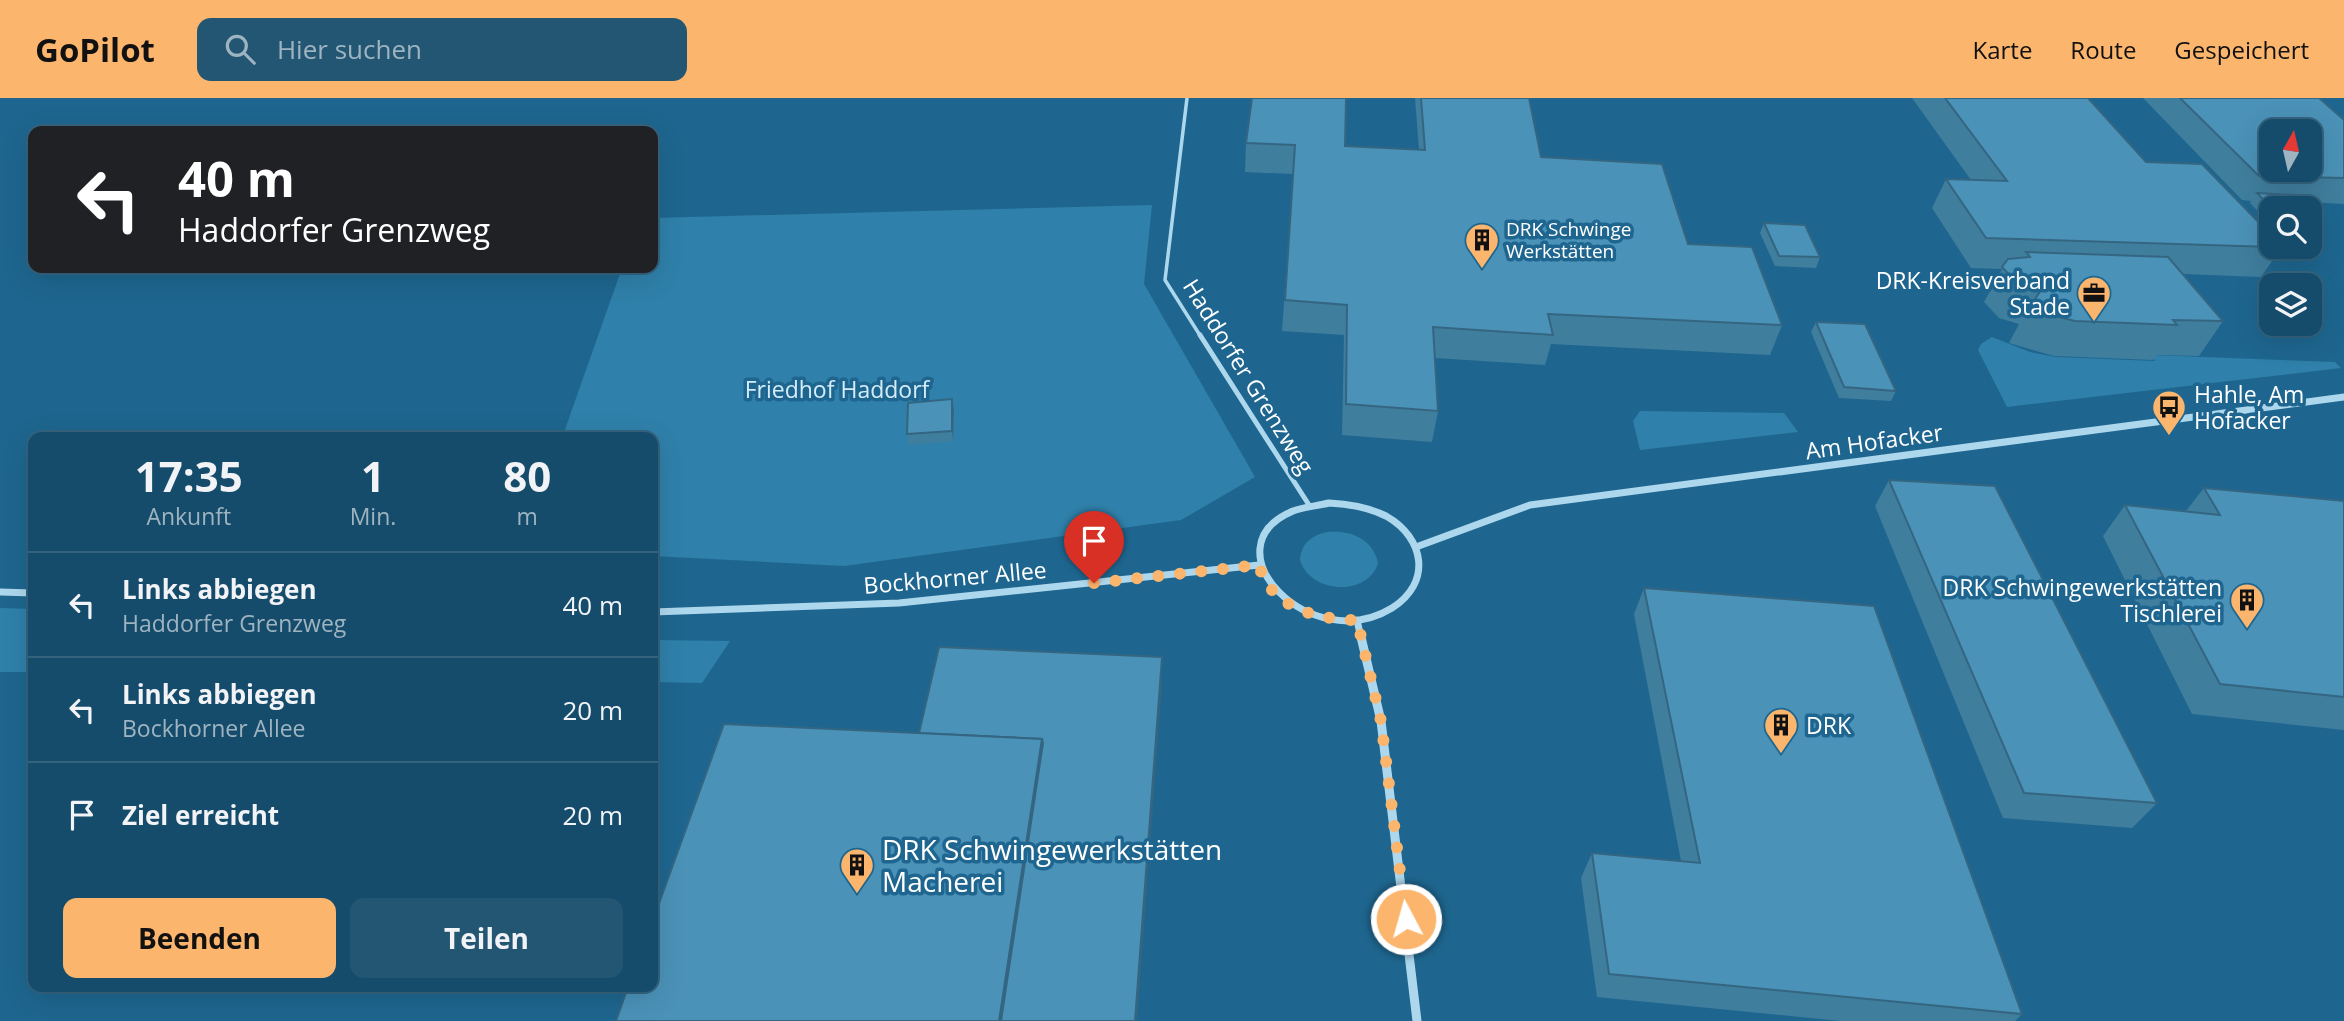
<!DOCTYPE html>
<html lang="de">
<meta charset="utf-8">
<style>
:root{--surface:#164c6b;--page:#235673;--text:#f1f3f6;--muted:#9eb4c1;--line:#35637e;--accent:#fbb56d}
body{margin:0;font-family:"Open Sans",sans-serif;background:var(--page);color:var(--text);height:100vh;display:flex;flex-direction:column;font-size:26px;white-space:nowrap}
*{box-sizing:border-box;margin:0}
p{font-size:23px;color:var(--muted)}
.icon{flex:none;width:38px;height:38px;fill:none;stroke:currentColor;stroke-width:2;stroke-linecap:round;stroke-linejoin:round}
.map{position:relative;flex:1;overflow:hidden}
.sheet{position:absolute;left:28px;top:334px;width:630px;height:560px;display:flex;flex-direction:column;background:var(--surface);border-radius:14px;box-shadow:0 7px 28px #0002,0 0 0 2px var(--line)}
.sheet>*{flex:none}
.top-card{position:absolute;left:28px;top:28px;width:630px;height:147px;border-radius:14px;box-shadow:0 7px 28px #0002,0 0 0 2px var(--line);background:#202124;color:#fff;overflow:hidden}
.needle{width:46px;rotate:8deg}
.buttons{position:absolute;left:2259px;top:21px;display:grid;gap:14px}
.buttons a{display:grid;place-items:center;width:63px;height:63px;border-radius:14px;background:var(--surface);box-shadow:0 7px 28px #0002,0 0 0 2px var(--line);font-size:35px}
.pin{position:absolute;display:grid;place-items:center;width:60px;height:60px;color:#fff;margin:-72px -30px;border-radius:50% 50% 50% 0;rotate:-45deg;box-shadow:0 0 7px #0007}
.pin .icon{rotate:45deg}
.me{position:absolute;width:77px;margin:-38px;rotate:354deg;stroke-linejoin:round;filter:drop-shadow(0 0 5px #0008)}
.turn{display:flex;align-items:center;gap:24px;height:147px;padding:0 35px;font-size:32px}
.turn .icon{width:91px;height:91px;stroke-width:2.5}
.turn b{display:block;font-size:49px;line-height:60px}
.eta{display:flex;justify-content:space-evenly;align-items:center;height:119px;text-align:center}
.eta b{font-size:42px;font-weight:700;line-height:49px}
.cta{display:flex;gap:14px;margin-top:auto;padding:14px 35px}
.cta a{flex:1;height:80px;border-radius:14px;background:var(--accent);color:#111;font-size:28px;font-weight:700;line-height:80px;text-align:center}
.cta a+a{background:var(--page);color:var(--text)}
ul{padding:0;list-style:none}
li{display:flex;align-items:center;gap:21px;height:105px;padding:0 35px;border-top:2px solid var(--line)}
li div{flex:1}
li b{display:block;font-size:26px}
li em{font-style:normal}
header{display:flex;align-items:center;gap:42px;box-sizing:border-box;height:98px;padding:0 35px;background:var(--accent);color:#111}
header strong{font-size:33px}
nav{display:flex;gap:38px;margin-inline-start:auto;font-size:24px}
.search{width:490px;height:63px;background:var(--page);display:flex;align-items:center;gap:18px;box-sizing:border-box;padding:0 24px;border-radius:14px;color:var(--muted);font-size:26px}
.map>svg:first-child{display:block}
</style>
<header>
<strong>GoPilot</strong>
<div class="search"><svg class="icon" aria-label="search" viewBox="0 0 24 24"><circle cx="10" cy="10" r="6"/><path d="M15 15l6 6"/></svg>Hier suchen</div>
<nav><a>Karte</a><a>Route</a><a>Gespeichert</a></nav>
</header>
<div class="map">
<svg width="2344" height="923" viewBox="0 0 2344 923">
<rect width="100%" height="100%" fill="#1e668f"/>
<g fill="#2f80aa">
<polygon points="1152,107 1144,186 1255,379 1181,422 844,468 653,458 653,340 562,340 622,170 653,170 653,120"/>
<polygon points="1992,239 2030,254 2056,259 2155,263 2151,257 2335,264 2341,270 2007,309 1978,252 1981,246"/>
<polygon points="1640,313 1784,315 1798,334 1640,352 1633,323"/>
<path d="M1328,434c23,-2 45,7 50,31 -10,34 -68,31 -78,-3 1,-17 12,-25 28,-28z"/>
<polygon points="0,510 33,511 33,574 0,574"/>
<polygon points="653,542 730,543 702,585 653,584"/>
</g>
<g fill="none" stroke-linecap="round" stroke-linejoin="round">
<polyline stroke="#add7ed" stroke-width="3.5" points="1187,0 1165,182 1201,239"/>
<polyline stroke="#add7ed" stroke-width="5" points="1200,237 1309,407"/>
<g stroke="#add7ed" stroke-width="7">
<path d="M1329,405c20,1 39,4 57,13 39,22 46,67 6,92 -81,50 -187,-60 -99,-97 11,-4 24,-5 36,-8z"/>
<polyline points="1416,449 1530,407 2344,299"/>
<polyline points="0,494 33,495"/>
<polyline points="653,514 899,505 1259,467"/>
<polyline points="1357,522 1361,540"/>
</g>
<polyline stroke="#add7ed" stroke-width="9" points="1361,539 1381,623 1417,923"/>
</g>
<g fill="#407e9e">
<polygon points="1415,0 1529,0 1541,59 1688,146 1782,227 1770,257 1551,246 1545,267 1435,260 1438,313 1432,344 1342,337 1344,237 1282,233 1293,76 1245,74 1246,45 1419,52"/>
<polygon points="1912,0 2088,0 2146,64 2282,149 2261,179 2183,176 2223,223 2199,258 2157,257 2153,262 2054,258 2009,245 2019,226 1999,220 1984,204 2002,171 1971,170 1932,110 1946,81 1971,82"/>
<polygon points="2143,0 2319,0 2344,22 2344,106 2303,104 2272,110 2272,124 2268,124 2250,105 2251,103 2242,102"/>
<polygon points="1764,125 1820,159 1816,170 1775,168 1760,135"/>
<polygon points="1816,224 1896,293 1891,303 1839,300 1811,234"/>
<polygon points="952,301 954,312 953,343 909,347 907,336"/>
<polygon points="1889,382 2157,705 2132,730 2003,720 1875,408"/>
<polygon points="2204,390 2344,403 2344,632 2192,616 2103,438 2125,407 2186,413"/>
<polygon points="1644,490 2022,916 2015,923 1841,923 1597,899 1581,780 1592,755 1681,763 1634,516"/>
</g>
<g fill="#346681">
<polygon points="952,301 954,312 953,343 952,333"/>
<polygon points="1162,559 1162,585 1137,923 1135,923"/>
<polygon points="1042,641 1046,671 1009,923 999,923"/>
</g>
<g fill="#4b92b8" stroke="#346681" stroke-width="2" fill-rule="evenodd">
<polygon points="1252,0 1346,0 1345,48 1425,52 1421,0 1529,0 1541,59 1662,66 1688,146 1752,149 1782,227 1548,216 1553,237 1433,229 1438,313 1346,306 1347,207 1285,202 1295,47 1246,45"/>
<polygon points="1945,0 2088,0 2146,64 2202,66 2272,138 2272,149 1986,140 1946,81 2007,83"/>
<path d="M2180,0h139l25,22v58l-85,-2zM2272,33h38v39h-38z"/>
<polygon points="2257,95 2295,97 2309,110 2272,111"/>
<polygon points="1764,125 1805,127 1820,159 1779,158"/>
<polygon points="2026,154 2168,159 2223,223 2173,222 2177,227 2075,223 2028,211 2041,192 2018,186 2002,169 2008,161 2030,159"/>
<polygon points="1816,224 1865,226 1896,293 1844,289"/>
<polygon points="952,301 952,333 907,336 908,305"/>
<polygon points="1889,382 1995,388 2157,705 2024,695"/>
<polygon points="2204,390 2344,403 2344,599 2220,586 2125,407 2220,417"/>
<polygon points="1644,490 1874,508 2022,916 1609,876 1592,755 1700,765"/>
<polygon points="939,549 1162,559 1135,923 1001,923 1043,645 1042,641 919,635"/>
<polygon points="724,626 1042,641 999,923 616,923 628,889 653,889 653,822"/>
</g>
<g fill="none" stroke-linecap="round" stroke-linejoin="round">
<path stroke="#fbb56d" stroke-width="12" stroke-dasharray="0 21.6" d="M1094,485l165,-18c11,43 59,55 98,55l24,101 25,198"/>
</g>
<defs>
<g id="building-pin" transform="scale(1.75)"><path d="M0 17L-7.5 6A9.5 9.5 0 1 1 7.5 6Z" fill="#fbb56d" stroke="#1e668f"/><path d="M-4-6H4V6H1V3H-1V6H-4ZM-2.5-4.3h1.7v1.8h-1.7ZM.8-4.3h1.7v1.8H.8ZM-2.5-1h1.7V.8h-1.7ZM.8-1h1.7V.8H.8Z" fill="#111"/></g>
<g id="office-pin" transform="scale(1.75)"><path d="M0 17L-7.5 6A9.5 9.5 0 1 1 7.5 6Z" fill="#fbb56d" stroke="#1e668f"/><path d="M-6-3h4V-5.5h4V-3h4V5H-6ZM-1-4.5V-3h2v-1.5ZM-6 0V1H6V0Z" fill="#111"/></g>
<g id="bus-pin" transform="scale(1.75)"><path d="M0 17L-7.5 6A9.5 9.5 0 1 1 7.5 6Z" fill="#fbb56d" stroke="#1e668f"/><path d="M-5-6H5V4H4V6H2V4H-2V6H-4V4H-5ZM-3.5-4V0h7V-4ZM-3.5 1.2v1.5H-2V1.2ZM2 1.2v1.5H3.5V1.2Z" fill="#111"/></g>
</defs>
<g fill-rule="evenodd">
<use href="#building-pin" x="1482" y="142"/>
<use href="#office-pin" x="2094" y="195"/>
<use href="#bus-pin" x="2169" y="309"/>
<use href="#building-pin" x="2247" y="502"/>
<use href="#building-pin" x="1781" y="627"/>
<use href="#building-pin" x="857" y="767"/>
</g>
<g text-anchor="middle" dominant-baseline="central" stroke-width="7" stroke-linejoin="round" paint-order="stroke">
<g font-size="19" fill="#fff" stroke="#1e668f" text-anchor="start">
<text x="1506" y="131">DRK Schwinge<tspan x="1506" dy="22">Werkstätten</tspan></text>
</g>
<g font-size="23" fill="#fff" stroke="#1e668f" text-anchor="end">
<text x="2070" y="182">DRK-Kreisverband<tspan x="2070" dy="26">Stade</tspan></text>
<text x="2194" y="296" text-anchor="start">Hahle, Am<tspan x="2194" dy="26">Hofacker</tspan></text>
<text x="2222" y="489">DRK Schwingewerkstätten<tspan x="2222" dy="26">Tischlerei</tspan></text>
<text x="1806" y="627" text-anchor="start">DRK</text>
</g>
<g font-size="23" fill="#fff" stroke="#1e668f">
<text transform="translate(1249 278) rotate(58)">Haddorfer Grenzweg</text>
<text transform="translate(1874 343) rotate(-8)">Am Hofacker</text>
<text transform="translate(955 479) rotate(-5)">Bockhorner Allee</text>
</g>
<g font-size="23" fill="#d3ecf9" stroke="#1e668f">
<text x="837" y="291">Friedhof Haddorf</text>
</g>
<g font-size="28" fill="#fff" stroke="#1e668f" text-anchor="start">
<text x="882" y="751">DRK Schwingewerkstätten<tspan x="882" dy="32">Macherei</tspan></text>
</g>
</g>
</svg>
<div class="buttons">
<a><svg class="needle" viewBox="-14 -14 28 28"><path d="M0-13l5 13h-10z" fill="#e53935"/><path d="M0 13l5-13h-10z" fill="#9eb4c1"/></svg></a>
<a><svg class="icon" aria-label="search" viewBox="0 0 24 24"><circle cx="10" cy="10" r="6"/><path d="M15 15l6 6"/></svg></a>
<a><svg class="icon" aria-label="layers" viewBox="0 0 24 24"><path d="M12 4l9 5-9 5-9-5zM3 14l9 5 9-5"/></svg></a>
</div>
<div class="pin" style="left:1094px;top:485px;background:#d93025"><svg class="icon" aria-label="arrive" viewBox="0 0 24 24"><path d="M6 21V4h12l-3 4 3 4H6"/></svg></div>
<svg class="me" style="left:1406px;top:821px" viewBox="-20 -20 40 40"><circle r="17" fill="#fbb56d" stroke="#fff" stroke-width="3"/><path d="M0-11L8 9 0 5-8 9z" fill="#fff"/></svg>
<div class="top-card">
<div class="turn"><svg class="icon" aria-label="left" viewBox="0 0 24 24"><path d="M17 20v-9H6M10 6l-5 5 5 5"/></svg><div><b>40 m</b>Haddorfer Grenzweg</div></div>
</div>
<section class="sheet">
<div class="eta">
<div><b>17:35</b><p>Ankunft</p></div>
<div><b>1</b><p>Min.</p></div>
<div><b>80</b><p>m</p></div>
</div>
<ul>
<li><svg class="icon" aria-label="left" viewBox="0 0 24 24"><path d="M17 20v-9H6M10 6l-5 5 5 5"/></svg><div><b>Links abbiegen</b><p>Haddorfer Grenzweg</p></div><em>40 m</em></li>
<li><svg class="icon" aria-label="left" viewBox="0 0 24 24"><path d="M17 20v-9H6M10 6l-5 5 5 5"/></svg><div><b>Links abbiegen</b><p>Bockhorner Allee</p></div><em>20 m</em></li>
<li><svg class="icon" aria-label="arrive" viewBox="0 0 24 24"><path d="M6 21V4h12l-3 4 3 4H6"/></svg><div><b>Ziel erreicht</b></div><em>20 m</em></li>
</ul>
<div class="cta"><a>Beenden</a><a>Teilen</a></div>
</section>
</div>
